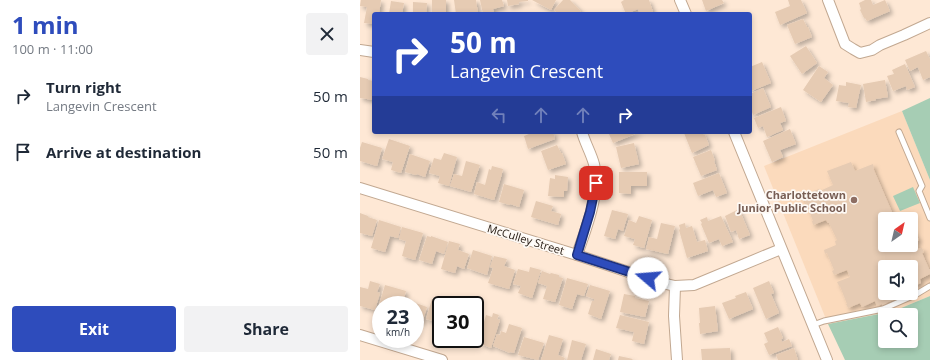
<!DOCTYPE html>
<meta charset="utf-8">
<style>
:root{--surface:#fff;--page:#f2f2f3;--text:#1f2937;--muted:#747a83;--accent:#2e4cbc}
body{margin:0;font-family:"Open Sans",sans-serif;background:var(--page);color:var(--text);height:100vh;display:flex;flex-direction:column;font-size:15px;white-space:nowrap}
*{box-sizing:border-box;margin:0}
p{font-size:13px;color:var(--muted)}
.icon{flex:none;width:22px;height:22px;fill:none;stroke:currentColor;stroke-width:2;stroke-linecap:round;stroke-linejoin:round}
.map{position:relative;flex:1;overflow:hidden}
.panel{display:flex;flex-direction:column;background:var(--surface);width:360px}
.panel>*{flex:none}
.guide{position:absolute;left:12px;top:12px;width:380px;height:122px;border-radius:4px;box-shadow:0 2px 6px #0003;background:#2e4cbc;color:#fff;overflow:hidden}
.needle{width:26px;rotate:34deg}
.controls{position:absolute;left:518px;top:212px;display:grid;gap:8px}
.controls a{display:grid;place-items:center;width:40px;height:40px;border-radius:4px;background:var(--surface);box-shadow:0 2px 6px #0003;font-size:20px}
.speed{position:absolute;left:12px;top:296px;display:flex;gap:8px;font-size:20px;font-weight:700;text-align:center}
.speed>*{display:grid;place-content:center;width:52px;height:52px;border-radius:50%;background:var(--surface);box-shadow:0 2px 6px #0003;line-height:1}
.speed small{font-size:10px;font-weight:400}
.speed .limit{border:2px solid #111;border-radius:6px;background:#fff;color:#111}
.pin{position:absolute;display:grid;place-items:center;width:34px;height:34px;color:#fff;margin:-17px;border-radius:8px;box-shadow:0 2px 6px #0006}
.me{position:absolute;width:44px;margin:-22px;rotate:288deg;stroke-linejoin:round;filter:drop-shadow(0 0 3px #0008)}
.turn{display:flex;align-items:center;gap:14px;height:84px;padding:0 12px;font-size:18px}
.turn .icon{width:52px;height:52px;stroke-width:2.5}
.turn b{display:block;font-size:28px;line-height:34px}
.lanes{display:flex;align-items:center;height:38px;padding:0 12px;background:#0003;justify-content:center;gap:20px;direction:ltr}
.lanes .off{opacity:.35}
.round{display:grid;place-items:center;flex:none;width:42px;height:42px;border-radius:4px;background:var(--page)}
.summary{display:flex;align-items:center;justify-content:space-between;height:68px;padding:0 12px}
h1{font-size:24px;font-weight:700;line-height:30px;color:var(--accent)}
.button{display:flex;gap:8px;margin-top:auto;padding:8px 12px}
.button a{flex:1;height:46px;border-radius:4px;background:var(--accent);color:#fff;font-size:16px;font-weight:700;line-height:46px;text-align:center}
.button a+a{background:var(--page);color:var(--text)}
ul{padding:0;list-style:none}
li{display:flex;align-items:center;gap:12px;height:56px;padding:0 12px}
li div{flex:1}
li b{display:block;font-size:15px}
li em{font-style:normal}
main{display:flex;flex:1;min-height:0}
.map>svg:first-child{display:block}
</style>
<main>
<section class="panel">
<div class="summary"><div><h1>1 min</h1><p>100 m · 11:00</p></div><a class="round"><svg class="icon" aria-label="close" viewBox="0 0 24 24"><path d="M6 6l12 12M18 6L6 18"/></svg></a></div>
<ul>
<li><svg class="icon" aria-label="right" viewBox="0 0 24 24"><path d="M7 20v-9h11M14 6l5 5-5 5"/></svg><div><b>Turn right</b><p>Langevin Crescent</p></div><em>50 m</em></li>
<li><svg class="icon" aria-label="arrive" viewBox="0 0 24 24"><path d="M6 21V4h12l-3 4 3 4H6"/></svg><div><b>Arrive at destination</b></div><em>50 m</em></li>
</ul>
<div class="button"><a>Exit</a><a>Share</a></div>
</section>
<div class="map">
<svg width="570" height="360" viewBox="0 0 570 360">
<defs>
<filter id="shadow"><feDropShadow dx="3" dy="3" stdDeviation="2" flood-color="#0004"/></filter>
</defs>
<rect width="100%" height="100%" fill="#fee8d5"/>
<path fill="#fbdabc" fill-rule="evenodd" d="M542,111l28,69v116l-36,15 -66,13 -64,-158zM525,219h26v26h-26zM525,267h26v26h-26z"/>
<g fill="#a6cdb4" fill-rule="evenodd">
<polygon points="570,98 570,180 542,111"/>
<polygon points="553,187 560,203 540,211 533,196"/>
<path d="M570,296v64h-85l-17,-36 66,-13zM525,315h26v26h-26z"/>
</g>
<g fill="#e6cbb3" filter="url(#shadow)">
<polygon points="1,0 21,0 19,14 14,14 14,24 4,23 7,7 0,6"/>
<rect x="72" y="0" width="14" height="14"/>
<polygon points="94,0 116,0 118,14 96,14"/>
<polygon points="120,0 142,0 144,6 133,9 134,14 123,14"/>
<polygon points="147,0 168,0 168,1 159,2 159,4 148,6"/>
<polygon points="172,0 196,0 191,10"/>
<polygon points="203,0 210,0 221,11 218,14 198,14 194,10"/>
<polygon points="264,0 289,0 293,12 289,14 280,14 278,9 266,14 261,2"/>
<polygon points="342,0 362,0 364,3 346,11"/>
<polygon points="428,0 441,0 447,13 420,25 415,12 430,6"/>
<polygon points="505,0 511,0 513,5 525,0 530,11 507,21 505,18 504,18 500,10 501,9 499,3"/>
<polygon points="31,1 44,3 42,14 29,14"/>
<polygon points="53,2 67,3 66,14 53,14"/>
<polygon points="443,19 447,27 448,27 452,37 435,44 427,25"/>
<polygon points="446,46 457,63 442,74 430,56"/>
<polygon points="566,51 570,59 570,77 563,80 558,67 550,71 545,60"/>
<polygon points="402,62 411,83 391,91 390,88 390,67"/>
<polygon points="545,64 555,87 547,90 546,86 533,91 527,76 534,74 532,70"/>
<polygon points="459,66 468,72 464,78 473,85 461,102 443,90"/>
<polygon points="0,77 8,79 8,80 14,81 14,100 0,98"/>
<polygon points="525,80 528,97 515,99 516,100 506,102 503,84"/>
<polygon points="486,82 501,85 496,108 488,107 489,103 476,101 479,85 486,86"/>
<polygon points="403,88 411,107 393,115 390,106 390,94"/>
<polygon points="421,107 426,121 420,123 423,130 407,137 403,126 398,128 394,118"/>
<polygon points="430,129 436,144 420,150 423,157 412,162 403,141"/>
<polygon points="174,132 193,132 195,139 168,149 164,136"/>
<polygon points="253,132 280,132 253,143 249,134"/>
<polygon points="327,132 342,132 344,135 345,135 349,145 332,153 324,133"/>
<polygon points="29,139 50,146 41,173 31,170 33,162 22,159"/>
<polygon points="2,142 22,148 17,166 0,161 0,148"/>
<polygon points="274,143 279,164 261,168 256,147"/>
<polygon points="197,145 201,153 202,153 206,164 188,170 181,151"/>
<polygon points="351,150 355,161 354,161 357,170 341,176 333,157"/>
<polygon points="84,153 97,157 89,186 78,183 80,176 69,173 74,158 81,160"/>
<polygon points="50,154 70,161 65,177 57,174 56,175 45,172"/>
<polygon points="106,161 120,165 111,192 90,186 94,174 102,176"/>
<polygon points="491,162 495,171 513,164 514,168 513,168 535,219 525,219 525,245 551,245 551,225 556,237 557,236 559,240 555,242 558,249 562,248 564,252 562,253 569,269 570,269 570,274 560,279 561,283 551,287 551,267 525,267 525,293 550,293 541,298 541,297 526,303 527,304 522,306 522,304 517,306 515,301 502,307 500,303 488,308 486,304 487,304 480,286 479,286 477,282 490,277 487,270 474,275 472,271 474,270 467,253 465,254 464,250 476,245 475,241 477,240 469,223 468,223 466,220 453,225 452,221 453,221 445,200 443,200 441,196 459,189 460,191 473,185 467,171"/>
<polygon points="132,166 143,169 142,173 142,174 134,200 114,194 117,182 125,185 129,169 131,170"/>
<polygon points="259,172 287,172 287,186 271,186 271,194 259,193"/>
<polygon points="359,173 367,193 356,197 353,190 338,196 333,183"/>
<polygon points="195,175 208,177 207,191 204,191 204,197 188,196 190,178 195,179"/>
<polygon points="144,184 164,190 159,207 150,204 150,205 139,202"/>
<polygon points="176,201 193,206 191,211 201,214 198,225 171,217"/>
<polygon points="379,209 390,235 379,239 376,230 371,232 365,216"/>
<polygon points="252,210 268,214 263,231 258,229 255,239 244,236"/>
<polygon points="0,213 8,216 8,217 17,220 12,236 0,233"/>
<polygon points="549,215 550,219 539,219"/>
<polygon points="279,216 292,220 284,248 273,245 275,239 264,236 269,220 276,223"/>
<polygon points="361,216 373,242 362,246 359,239 349,243 341,224 342,223 340,220 347,217 348,221"/>
<polygon points="19,220 41,227 38,238 30,236 25,252 11,248"/>
<polygon points="301,223 315,226 308,254 286,249 289,237 297,239"/>
<polygon points="325,223 326,228 332,226 337,242 345,240 348,251 327,258 319,230 320,229 319,225"/>
<polygon points="42,227 63,233 55,260 42,256 46,241 39,239"/>
<polygon points="67,236 71,237 71,236 88,242 84,254 76,251 72,264 59,260"/>
<polygon points="89,241 100,244 98,250 109,254 104,269 97,266 95,273 81,269"/>
<polygon points="113,250 132,256 127,275 107,268"/>
<polygon points="134,256 147,259 144,266 155,270 149,289 128,283 133,268 130,267"/>
<polygon points="170,267 181,270 172,298 158,293 161,286 153,284 158,269 169,272"/>
<polygon points="182,271 190,274 191,273 199,275 199,277 203,278 195,302 183,299 187,286 178,283"/>
<polygon points="207,278 228,284 224,296 217,294 212,309 199,305"/>
<polygon points="10,281 20,284 17,292 20,293 15,310 0,306 0,287 8,289"/>
<polygon points="409,281 414,293 411,294 419,313 406,319 393,288"/>
<polygon points="25,285 46,291 42,305 19,305"/>
<polygon points="230,285 250,291 241,319 228,314 232,301 234,301 234,299 226,296"/>
<polygon points="386,292 393,309 369,319 362,303 376,298 375,296"/>
<polygon points="264,294 275,296 275,298 289,301 285,317 260,312"/>
<polygon points="72,299 90,305 81,305 81,332 74,330 77,322 66,319"/>
<polygon points="47,300 67,307 62,323 55,320 55,305 46,305"/>
<polygon points="355,306 358,331 340,334 339,323 340,323 339,308"/>
<polygon points="133,313 139,315 137,319 140,320 131,348 121,344 123,338 115,336 115,325 117,320 124,322 126,315 132,317"/>
<polygon points="260,315 289,322 284,344 272,341 274,332 256,328"/>
<polygon points="149,324 162,328 154,353 150,352 150,353 133,346 137,334 140,335 141,331 146,333"/>
<polygon points="418,327 423,338 421,339 422,342 429,339 432,346 409,355 404,344 408,342 404,333"/>
<polygon points="189,335 203,339 198,355 205,358 204,360 181,360"/>
<polygon points="164,337 184,343 178,360 158,355"/>
<polygon points="212,340 226,344 221,360 207,360"/>
<polygon points="370,348 371,360 342,360 341,349"/>
<polygon points="434,348 438,360 418,360 416,355"/>
<polygon points="236,349 251,354 249,360 233,360"/>
<polygon points="259,356 273,359 272,360 258,360"/>
</g>
<g fill="none" stroke-linecap="round" stroke-linejoin="round">
<g stroke="#c2a891" stroke-width="7">
<g id="lane">
<polyline points="539,132 562,186 559,191 570,218"/>
<polyline points="453,325 464,321 523,309 555,295 570,286"/>
</g>
</g>
<g stroke="#c2a891" stroke-width="12">
<g id="street">
<polyline points="320,0 326,14"/>
<polyline points="468,0 485,44 493,49 500,53 512,50 520,45 544,35 570,23"/>
<polyline points="0,50 14,52"/>
<polyline points="374,132 467,360"/>
<polyline points="0,188 217,255 302,283 315,286 334,285 421,249"/>
<path d="M217,255c9,-27 24,-62 17,-91 -3,-11 -9,-21 -12,-32"/>
<polyline points="315,286 314,316 317,360"/>
<polyline points="0,335 82,360"/>
</g>
</g>
<use href="#lane" stroke="#fff" stroke-width="5"/>
<use href="#street" stroke="#fff" stroke-width="10"/>
</g>
<g fill="none" stroke-linecap="round" stroke-linejoin="round">
<g stroke="#1e317a" stroke-width="10">
<polyline id="route" points="236,183 230,212 217,255 288,278"/>
</g>
<use href="#route" stroke="#2e4cbc" stroke-width="7"/>
</g>
<circle fill="#8d6e63" stroke="#fef9f4" stroke-width="1.5" cx="494" cy="200" r="4"/>
<g text-anchor="middle" dominant-baseline="central" stroke-width="3.5" stroke-linejoin="round" paint-order="stroke">
<g font-size="11" font-weight="bold" fill="#785e54" stroke="#fef9f4" text-anchor="end">
<text x="486" y="194">Charlottetown<tspan x="486" dy="13">Junior Public School</tspan></text>
</g>
<g font-size="11" fill="#20160e" stroke="#fef9f4">
<text transform="translate(166 239) rotate(17)">McCulley Street</text>
</g>
</g>
</svg>
<div class="controls">
<a><svg class="needle" viewBox="-14 -14 28 28"><path d="M0-13l5 13h-10z" fill="#e53935"/><path d="M0 13l5-13h-10z" fill="#747a83"/></svg></a>
<a><svg class="icon" aria-label="sound" viewBox="0 0 24 24"><path d="M4 9h4l5-4v14l-5-4H4zM17 9q2 3 0 6"/></svg></a>
<a><svg class="icon" aria-label="search" viewBox="0 0 24 24"><circle cx="10" cy="10" r="6"/><path d="M15 15l6 6"/></svg></a>
</div>
<div class="speed"><div>23<small>km/h</small></div><div class="limit">30</div></div>
<div class="pin" style="left:236px;top:183px;background:#d93025"><svg class="icon" aria-label="arrive" viewBox="0 0 24 24"><path d="M6 21V4h12l-3 4 3 4H6"/></svg></div>
<svg class="me" style="left:288px;top:278px" viewBox="-20 -20 40 40"><circle r="19" fill="#fff"/><path d="M0-13L10 11 0 6-10 11z" fill="#2e4cbc"/></svg>
<div class="guide">
<div class="turn"><svg class="icon" aria-label="right" viewBox="0 0 24 24"><path d="M7 20v-9h11M14 6l5 5-5 5"/></svg><div><b>50 m</b>Langevin Crescent</div></div>
<div class="lanes"><svg class="icon off" aria-label="left" viewBox="0 0 24 24"><path d="M17 20v-9H6M10 6l-5 5 5 5"/></svg><svg class="icon off" aria-label="ahead" viewBox="0 0 24 24"><path d="M12 20V5M6 11l6-6 6 6"/></svg><svg class="icon off" aria-label="ahead" viewBox="0 0 24 24"><path d="M12 20V5M6 11l6-6 6 6"/></svg><svg class="icon" aria-label="right" viewBox="0 0 24 24"><path d="M7 20v-9h11M14 6l5 5-5 5"/></svg></div>
</div>
</div>
</main>
